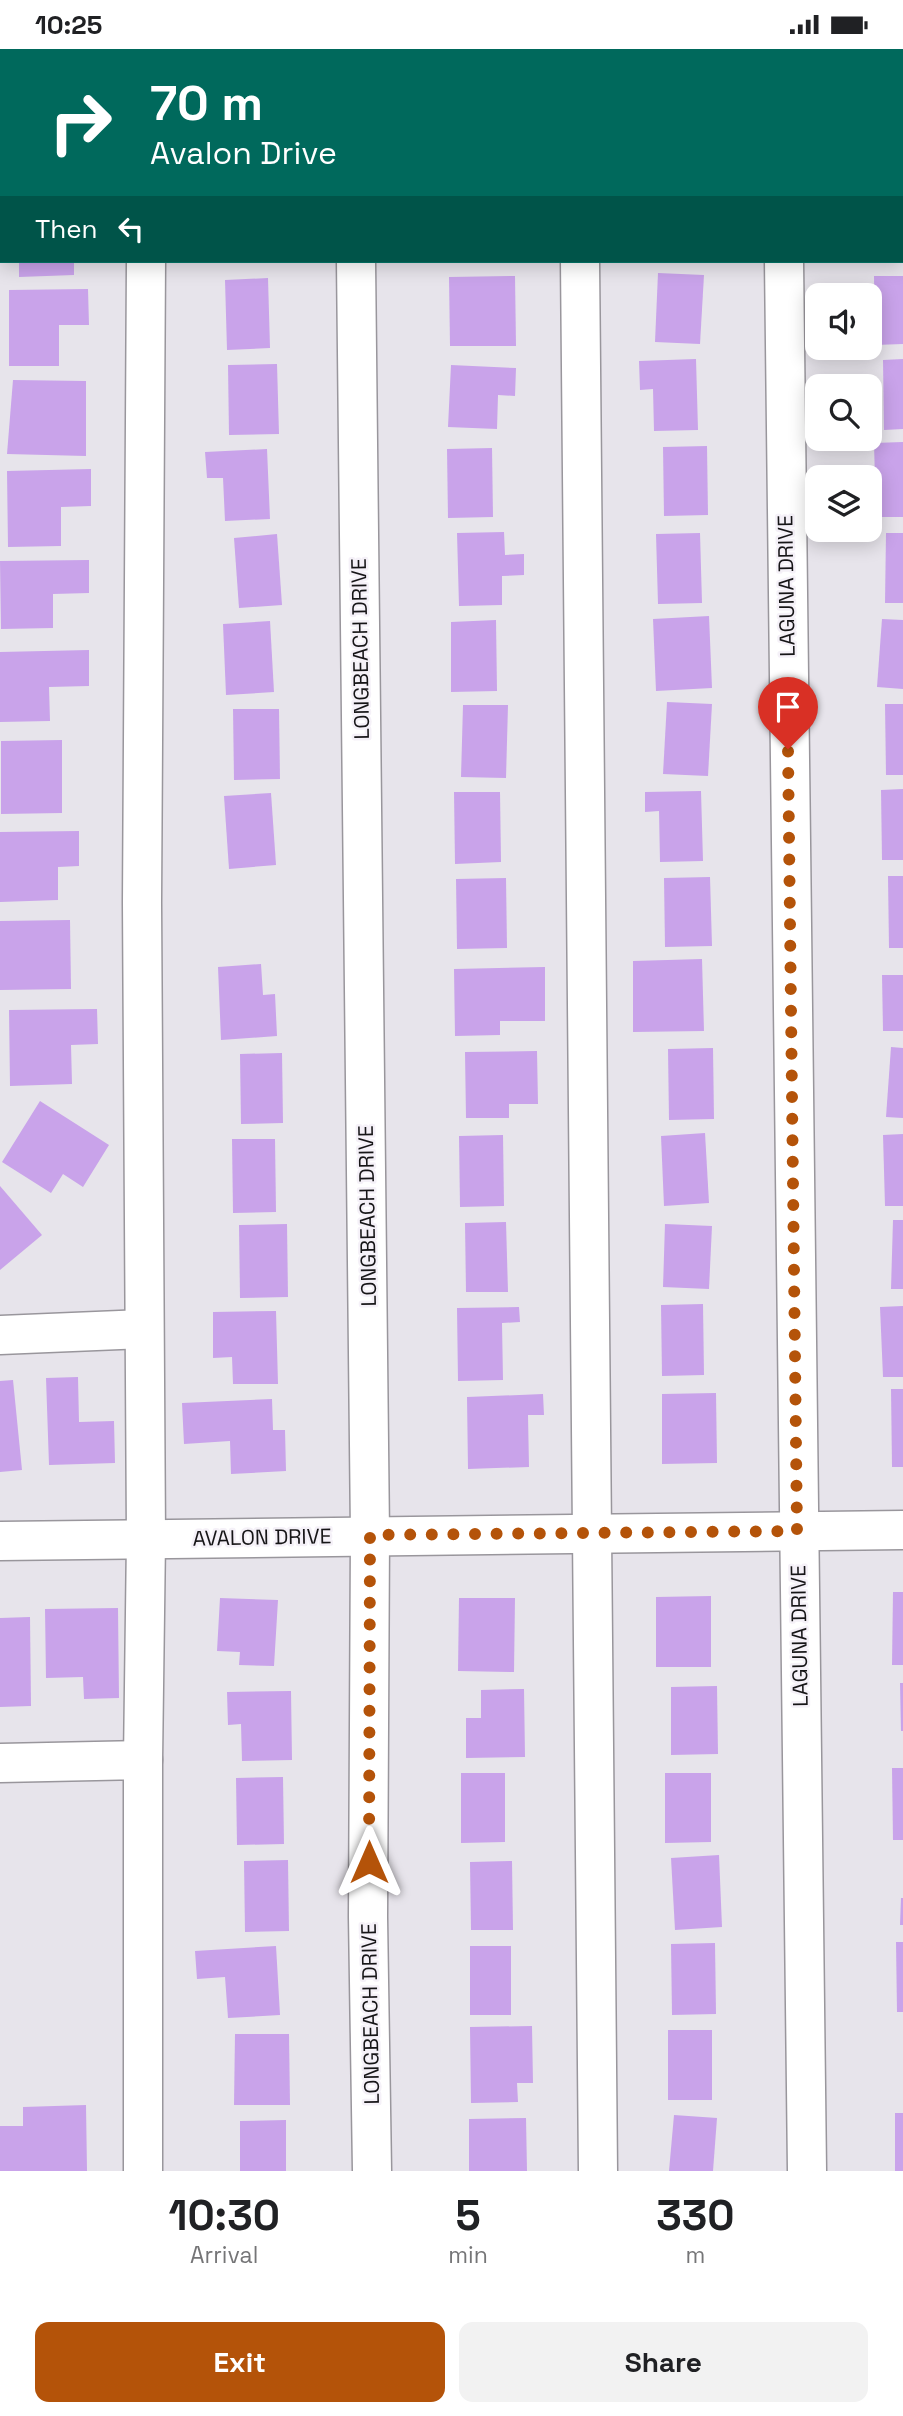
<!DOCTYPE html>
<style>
:root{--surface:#fff;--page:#f2f2f2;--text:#202124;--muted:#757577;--accent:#b45309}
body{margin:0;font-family:"Space Grotesk",sans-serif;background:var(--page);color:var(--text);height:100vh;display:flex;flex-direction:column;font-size:26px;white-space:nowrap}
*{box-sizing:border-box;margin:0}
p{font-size:23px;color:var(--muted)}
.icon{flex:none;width:38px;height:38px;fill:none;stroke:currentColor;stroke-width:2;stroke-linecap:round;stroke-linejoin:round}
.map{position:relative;height:2122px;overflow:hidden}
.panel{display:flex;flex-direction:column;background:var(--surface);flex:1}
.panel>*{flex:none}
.banner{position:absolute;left:0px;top:0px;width:903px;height:214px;box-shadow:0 4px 18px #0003;background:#00695c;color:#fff;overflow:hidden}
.fabs{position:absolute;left:805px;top:234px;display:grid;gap:14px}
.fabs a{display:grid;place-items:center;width:77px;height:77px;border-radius:14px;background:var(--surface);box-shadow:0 4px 18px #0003;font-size:35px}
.pin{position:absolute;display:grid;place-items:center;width:60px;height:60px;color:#fff;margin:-72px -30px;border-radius:50% 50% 50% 0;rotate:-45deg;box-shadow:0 0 7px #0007}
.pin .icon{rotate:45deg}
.me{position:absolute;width:77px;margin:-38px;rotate:0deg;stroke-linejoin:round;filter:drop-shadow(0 0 5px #0008)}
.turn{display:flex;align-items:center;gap:24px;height:147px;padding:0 35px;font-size:32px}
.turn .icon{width:91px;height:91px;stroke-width:2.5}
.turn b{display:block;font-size:49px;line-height:60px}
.then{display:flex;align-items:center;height:66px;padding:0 35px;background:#0003;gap:14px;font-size:26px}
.eta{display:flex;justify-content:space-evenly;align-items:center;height:119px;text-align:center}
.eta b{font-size:42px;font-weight:700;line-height:49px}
.action{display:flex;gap:14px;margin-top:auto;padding:14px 35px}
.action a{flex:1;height:80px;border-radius:14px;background:var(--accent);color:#fff;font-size:28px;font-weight:700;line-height:80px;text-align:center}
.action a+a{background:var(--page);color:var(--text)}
.status{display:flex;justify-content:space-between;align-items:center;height:49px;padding:0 35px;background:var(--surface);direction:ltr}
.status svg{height:19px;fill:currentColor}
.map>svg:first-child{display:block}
</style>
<div class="status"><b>10:25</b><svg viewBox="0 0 49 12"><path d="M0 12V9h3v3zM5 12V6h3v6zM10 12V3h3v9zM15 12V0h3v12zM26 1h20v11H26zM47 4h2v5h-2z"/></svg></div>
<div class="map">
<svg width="903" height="2122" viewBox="0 0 903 2122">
<rect width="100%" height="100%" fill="#e7e4eb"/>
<g fill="#c9a3ea">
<polygon points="19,212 74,212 74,226 19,228"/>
<polygon points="658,224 704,226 700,295 655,293"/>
<polygon points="515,227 516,297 450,297 449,228"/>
<polygon points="874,227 903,227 903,295 875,296"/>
<polygon points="268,229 270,299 227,301 225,231"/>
<polygon points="88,240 89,276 59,276 59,317 9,317 9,241"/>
<polygon points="696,310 698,381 654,382 653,340 640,341 639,312"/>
<polygon points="903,310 903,380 884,381 883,311"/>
<polygon points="277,315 279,385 229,386 228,316"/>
<polygon points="451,316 516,319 515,347 498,346 497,380 448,378"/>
<polygon points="13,331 86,332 86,407 7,405"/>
<polygon points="903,393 903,468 876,468 874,394"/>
<polygon points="707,397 708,466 664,467 663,398"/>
<polygon points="492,399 493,468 448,469 447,400"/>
<polygon points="267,400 270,470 225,472 223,429 207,429 205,403"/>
<polygon points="91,420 91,457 61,458 61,497 8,498 7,422"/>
<polygon points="504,483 505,506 524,505 524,526 502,527 502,556 459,557 457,484"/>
<polygon points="700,484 702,554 658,555 656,485"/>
<polygon points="886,484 903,484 903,554 885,554"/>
<polygon points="277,485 282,556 239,559 234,489"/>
<polygon points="89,511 89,544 53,545 53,579 1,580 0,512"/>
<polygon points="709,567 712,639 656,642 653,570"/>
<polygon points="882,570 903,571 903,640 877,638"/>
<polygon points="496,571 497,642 451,643 451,573"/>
<polygon points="270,572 274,643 226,646 223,575"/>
<polygon points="89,601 89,637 49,638 50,672 0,673 0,603"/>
<polygon points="667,653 712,655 708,727 663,725"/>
<polygon points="885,655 903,655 903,726 886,726"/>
<polygon points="463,656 508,656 506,729 461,728"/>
<polygon points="233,660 279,660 280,730 234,731"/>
<polygon points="62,691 62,764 1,765 1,692"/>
<polygon points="903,740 903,811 882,811 881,741"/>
<polygon points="701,742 703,812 660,813 659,762 645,763 645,743"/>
<polygon points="454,743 500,743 501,813 455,815"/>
<polygon points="271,744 276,816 229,820 224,747"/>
<polygon points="79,782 79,817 58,818 58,851 0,853 0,783"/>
<polygon points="888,827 903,827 903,899 889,899"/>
<polygon points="710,828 712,897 665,898 664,829"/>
<polygon points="506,829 507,899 457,900 456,830"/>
<polygon points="70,871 71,940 0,941 0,872"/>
<polygon points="702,910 704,982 633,983 633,912"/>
<polygon points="261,915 263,946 275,945 277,987 221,991 218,918"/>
<polygon points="545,918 545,972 500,972 500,986 455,987 454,920"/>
<polygon points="882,926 903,926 903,982 883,982"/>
<polygon points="97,960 98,995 71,996 72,1035 10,1037 9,961"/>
<polygon points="891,998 903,999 903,1069 886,1068"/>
<polygon points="713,999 714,1070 669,1071 668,1000"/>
<polygon points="537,1002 538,1055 509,1055 509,1069 466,1069 465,1003"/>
<polygon points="282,1004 283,1074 241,1075 240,1005"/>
<polygon points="40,1052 109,1096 83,1138 63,1125 51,1144 2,1113"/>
<polygon points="705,1084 709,1154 664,1157 661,1087"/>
<polygon points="903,1085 903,1157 885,1157 883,1086"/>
<polygon points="503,1086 504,1157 460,1158 459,1087"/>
<polygon points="232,1090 275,1090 276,1163 233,1164"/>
<polygon points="0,1137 42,1186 0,1221"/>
<polygon points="893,1171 903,1171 903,1240 891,1240"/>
<polygon points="506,1173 508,1243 466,1243 465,1174"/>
<polygon points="287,1175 288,1248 240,1249 239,1176"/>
<polygon points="665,1175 712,1177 709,1240 663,1238"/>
<polygon points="703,1255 704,1326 662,1327 661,1256"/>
<polygon points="903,1257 903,1328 883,1328 880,1258"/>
<polygon points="519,1258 520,1273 502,1274 503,1331 458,1332 457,1259"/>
<polygon points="276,1262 278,1335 233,1335 232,1308 213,1309 213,1263"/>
<polygon points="78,1328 79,1373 114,1372 115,1414 49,1416 46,1329"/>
<polygon points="13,1331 22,1421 0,1423 0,1332"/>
<polygon points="891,1340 903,1340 903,1418 892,1418"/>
<polygon points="716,1344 717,1414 662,1415 662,1345"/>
<polygon points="543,1345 544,1366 528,1366 529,1418 468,1420 467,1348"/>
<polygon points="272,1350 273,1381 285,1381 286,1422 231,1425 230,1392 184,1395 182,1354"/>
<polygon points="893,1543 903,1543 903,1616 892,1616"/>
<polygon points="711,1547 711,1618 656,1618 656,1548"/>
<polygon points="220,1549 278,1551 274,1617 239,1616 240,1603 217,1602"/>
<polygon points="459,1549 515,1549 514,1623 458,1622"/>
<polygon points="118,1559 119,1649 84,1650 83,1628 46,1629 45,1560"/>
<polygon points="30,1568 31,1657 0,1658 0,1569"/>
<polygon points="900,1634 903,1634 903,1682 901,1682"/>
<polygon points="717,1637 718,1705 671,1706 671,1638"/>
<polygon points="524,1640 525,1708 466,1709 466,1669 481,1669 481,1641"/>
<polygon points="291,1642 292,1711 242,1712 241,1675 228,1676 227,1643"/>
<polygon points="892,1719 903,1719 903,1791 893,1791"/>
<polygon points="461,1724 505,1724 505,1793 461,1794"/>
<polygon points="665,1724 711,1724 711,1793 665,1794"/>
<polygon points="283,1728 284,1795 237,1796 236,1729"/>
<polygon points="719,1806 722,1878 675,1881 671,1809"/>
<polygon points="288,1811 289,1882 245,1883 244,1812"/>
<polygon points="512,1812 513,1881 471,1881 470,1813"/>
<polygon points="901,1849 903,1849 903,1876 900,1876"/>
<polygon points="896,1893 903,1893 903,1963 897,1963"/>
<polygon points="715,1894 716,1965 672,1966 671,1895"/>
<polygon points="276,1897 280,1966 228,1969 225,1928 197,1930 195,1902"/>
<rect x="470" y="1897" width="41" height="69"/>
<polygon points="532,1977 533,2034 517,2034 518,2053 471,2054 470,1978"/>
<rect x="668" y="1981" width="44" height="70"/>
<polygon points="235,1985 289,1985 290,2056 234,2056"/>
<polygon points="86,2056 87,2122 0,2122 0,2077 23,2077 23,2058"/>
<rect x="895" y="2064" width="8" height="58"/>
<polygon points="674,2066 717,2069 713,2122 669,2122"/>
<polygon points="526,2069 527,2122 469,2122 469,2070"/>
<polygon points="286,2071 286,2122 240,2122 240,2072"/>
</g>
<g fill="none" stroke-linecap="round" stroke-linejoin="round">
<g stroke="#99969c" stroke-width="41">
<g id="minor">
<polyline points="146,0 146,2"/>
<polyline points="354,0 354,2"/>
<polyline points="577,0 577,2"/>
<polyline points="783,0 783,2"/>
<polyline points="356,212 370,1486 368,1868 372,2122"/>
<polyline points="580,212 598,2122"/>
<polyline points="784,212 807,2122"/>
<polyline points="0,1286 144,1280"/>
<polyline points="0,1492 903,1481"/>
<polyline points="143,1711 146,1490 142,854 146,212"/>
<polyline points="0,1714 143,1711 143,2122"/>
</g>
</g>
<use href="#minor" stroke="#fff" stroke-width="38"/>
</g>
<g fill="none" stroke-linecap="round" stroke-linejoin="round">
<polyline stroke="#b45309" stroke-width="12" stroke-dasharray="0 21.6" points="369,1813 370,1486 797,1482 788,700"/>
</g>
<g text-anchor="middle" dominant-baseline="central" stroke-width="5" stroke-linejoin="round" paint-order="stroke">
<g font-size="21" fill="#161517" stroke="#f5f1f8">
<text transform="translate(786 537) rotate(-91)">LAGUNA DRIVE</text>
<text transform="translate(360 600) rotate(-91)">LONGBEACH DRIVE</text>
<text transform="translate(367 1167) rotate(-91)">LONGBEACH DRIVE</text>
<text transform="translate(262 1488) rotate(-1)">AVALON DRIVE</text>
<text transform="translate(799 1587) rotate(-91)">LAGUNA DRIVE</text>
<text transform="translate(370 1965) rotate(-91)">LONGBEACH DRIVE</text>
</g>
</g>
</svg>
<div class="fabs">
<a><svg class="icon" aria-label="sound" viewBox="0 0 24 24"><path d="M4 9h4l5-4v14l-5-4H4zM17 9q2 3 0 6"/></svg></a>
<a><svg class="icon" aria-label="search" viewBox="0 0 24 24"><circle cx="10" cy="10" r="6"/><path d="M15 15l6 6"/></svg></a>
<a><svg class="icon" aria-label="layers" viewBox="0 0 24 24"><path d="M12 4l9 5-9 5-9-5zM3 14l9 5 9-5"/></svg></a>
</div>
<div class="pin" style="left:788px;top:700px;background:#d93025"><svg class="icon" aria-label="arrive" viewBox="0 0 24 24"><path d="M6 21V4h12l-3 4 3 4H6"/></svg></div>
<svg class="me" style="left:369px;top:1813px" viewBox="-20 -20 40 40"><path d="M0-17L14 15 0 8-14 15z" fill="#b45309" stroke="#fff" stroke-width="4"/></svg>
<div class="banner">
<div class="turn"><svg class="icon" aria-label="right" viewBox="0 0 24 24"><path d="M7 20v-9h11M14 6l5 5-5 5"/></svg><div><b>70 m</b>Avalon Drive</div></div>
<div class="then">Then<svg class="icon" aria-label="left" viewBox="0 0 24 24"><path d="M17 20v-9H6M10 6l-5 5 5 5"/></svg></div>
</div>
</div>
<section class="panel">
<div class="eta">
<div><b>10:30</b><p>Arrival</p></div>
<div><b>5</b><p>min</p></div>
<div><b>330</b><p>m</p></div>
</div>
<div class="action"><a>Exit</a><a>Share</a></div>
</section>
